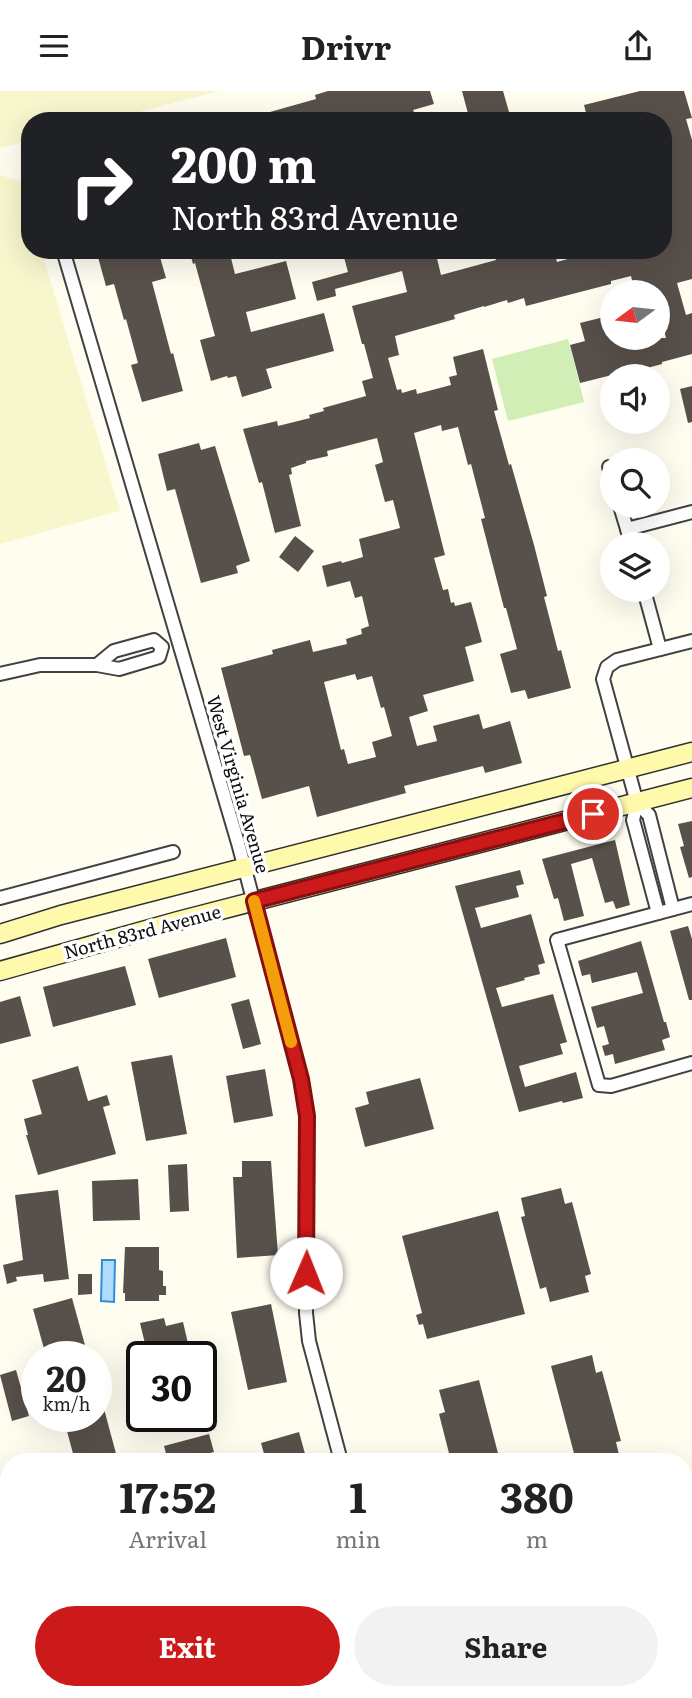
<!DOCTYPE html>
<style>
:root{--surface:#fff;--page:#f2f2f2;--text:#222;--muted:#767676;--accent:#cc1919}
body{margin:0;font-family:Literata,serif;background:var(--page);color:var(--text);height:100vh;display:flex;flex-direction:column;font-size:26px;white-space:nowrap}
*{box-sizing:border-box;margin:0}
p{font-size:23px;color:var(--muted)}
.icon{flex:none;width:38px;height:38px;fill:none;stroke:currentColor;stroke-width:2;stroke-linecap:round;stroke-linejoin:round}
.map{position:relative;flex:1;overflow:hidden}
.sheet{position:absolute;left:0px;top:1362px;width:693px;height:247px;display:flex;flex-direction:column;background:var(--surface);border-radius:28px 28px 0 0;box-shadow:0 7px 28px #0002}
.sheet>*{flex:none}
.top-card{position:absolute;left:21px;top:21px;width:651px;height:147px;border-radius:28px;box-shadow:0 7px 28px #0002;background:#202124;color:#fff;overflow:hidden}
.needle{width:46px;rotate:255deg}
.controls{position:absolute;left:600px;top:189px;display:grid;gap:14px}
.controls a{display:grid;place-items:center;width:70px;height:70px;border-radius:50%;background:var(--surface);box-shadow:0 7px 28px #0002;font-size:35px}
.speed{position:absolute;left:21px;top:1250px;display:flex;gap:14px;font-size:35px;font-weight:700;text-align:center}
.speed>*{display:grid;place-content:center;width:91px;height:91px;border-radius:50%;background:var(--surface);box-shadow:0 7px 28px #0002;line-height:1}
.speed small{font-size:18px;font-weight:400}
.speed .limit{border:4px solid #111;border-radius:10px;background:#fff;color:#111}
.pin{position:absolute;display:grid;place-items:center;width:60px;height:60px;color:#fff;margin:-30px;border:4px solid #fff;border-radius:50%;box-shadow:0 2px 7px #0007}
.me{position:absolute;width:77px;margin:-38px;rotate:1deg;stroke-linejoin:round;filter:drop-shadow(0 0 5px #0008)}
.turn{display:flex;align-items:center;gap:24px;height:147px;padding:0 35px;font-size:32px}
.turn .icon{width:91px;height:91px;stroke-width:2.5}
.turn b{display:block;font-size:49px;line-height:60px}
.eta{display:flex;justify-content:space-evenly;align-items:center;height:119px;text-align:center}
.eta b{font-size:42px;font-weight:700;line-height:49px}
.cta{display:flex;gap:14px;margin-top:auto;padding:14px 35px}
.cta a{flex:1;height:80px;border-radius:42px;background:var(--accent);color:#fff;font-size:28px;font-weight:700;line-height:80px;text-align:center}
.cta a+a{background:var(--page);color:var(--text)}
header{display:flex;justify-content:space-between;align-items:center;height:91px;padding:0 35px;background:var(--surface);font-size:32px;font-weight:700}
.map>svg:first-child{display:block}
</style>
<header><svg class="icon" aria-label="menu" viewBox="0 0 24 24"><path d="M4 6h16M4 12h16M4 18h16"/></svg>Drivr<svg class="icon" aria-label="share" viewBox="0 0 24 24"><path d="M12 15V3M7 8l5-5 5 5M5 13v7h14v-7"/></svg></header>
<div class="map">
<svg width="692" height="1607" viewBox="0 0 692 1607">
<rect width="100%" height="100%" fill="#fffdf0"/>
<g fill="#f8f6cd">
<polygon points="0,0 219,0 104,30 30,30 30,49 0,57"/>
<polygon points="0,84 20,90 30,122 30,159 41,159 120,420 0,453"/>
</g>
<polygon fill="#d0eeb5" points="568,248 584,311 508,330 492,268"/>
<polygon fill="#afdbfc" stroke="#2f8ed9" stroke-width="2" points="102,1169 115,1169 114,1211 101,1210"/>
<g fill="#58504a" fill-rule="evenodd">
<polygon points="328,0 430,0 434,13 413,19 415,23 389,30 250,30 249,27 316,8 315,4"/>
<polygon points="462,0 503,0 509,21 478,30 470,30"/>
<path d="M640,0h44l8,27 -6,1 6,21v139l-15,4 9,32 6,-2v41l-30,8v2l-37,10 -1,-2 -44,11 -10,-38 15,-4 -5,-18 32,-8v23h54l-6,-25h-2v-25l-15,4h-8l-4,-16 -20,5v3l-85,22 -2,-8 -16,5 -1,-3 -23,7v-1l-30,9 1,4 -60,17 4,19 -11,3 9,32 4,-1 1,4 14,-4 1,5 34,-9 -2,-8 8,-2 -4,-18 30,-8 15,61 -4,1 15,54 2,-1 23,81 13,51 -3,1 14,54 3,-1 10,38 -43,11 -3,-9 -14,3 -11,-39 17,-5 -11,-41h-2l-23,-89 4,-1 -14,-54 -3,1 -10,-38 -16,4 -1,-6 -27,8 31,122 -11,3 9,32 5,-1 3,14 3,-1 1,4 16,-4 11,40 -17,5 9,34 -51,14 5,16 -19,6 8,29 20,-5 -4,-15 46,-12 4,15 27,-8 12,42 -37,10 -2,-7 -79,20 2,7 -89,24 -8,-31 -47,13 -12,-44 -6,1 -23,-88 52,-14 -1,-4 38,-10 3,12 34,-8 -1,-5 16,-5 -1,-5 8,-3 -7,-30 -7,2 -5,-17 -23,6 -5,-21 19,-5 1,2 21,-6 -4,-18 41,-11 -7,-28 -8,2 -10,-37 8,-3 -6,-24 -50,13 1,5 -22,5v2l-15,5 1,6 -3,1 12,51 -26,7 -13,-51 -3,1 -16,-54 34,-8 1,5 32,-8 -1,-3 15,-4 -1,-3 43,-12 -4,-15 11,-3 -9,-34h-2l-10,-38 55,-14 -5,-21 -67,18 1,7 -19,5 -5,-19 36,-10 -6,-22h93l6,25 55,-15 -3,-10h61l3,12 43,-12h63v-129h-75l-4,-16zM355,583l2,6 15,-4 9,32 3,-1 8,29 -20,6 4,15 -28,7 -4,-15 -3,1 -17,-68z"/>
<polygon points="96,159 158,159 166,187 152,191 171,263 173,262 183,300 142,311 131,274 138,272 126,228 124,229 114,193 106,195"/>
<polygon points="189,159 229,159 235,183 286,170 296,208 246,221 251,241 324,222 334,260 266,278 272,297 242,306 236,285 228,287 227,285 211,290 200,249 215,245 195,172 193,173"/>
<polygon points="692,295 692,331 688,332 680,298"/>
<polygon points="199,352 201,359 215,355 250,470 236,475 238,482 201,492 175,398 167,400 158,363"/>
<polygon points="295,445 314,460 298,481 279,466"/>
<polygon points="692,730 692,786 689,787 680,756 684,755 678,733"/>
<polygon points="615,749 630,814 616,818 613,810 605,812 592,767 571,773 584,825 564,830 558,807 554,808 542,768"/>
<polygon points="520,779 524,793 516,795 519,806 475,817 481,837 531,823 545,872 538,874 540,883 524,887 525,889 496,897 502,916 553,903 567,951 560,953 563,963 519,975 525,996 576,981 583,1007 563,1012 562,1010 519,1021 455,795"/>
<polygon points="688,835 692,848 692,909 689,909 670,840"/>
<polygon points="226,847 236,886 159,907 148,868"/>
<polygon points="641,850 664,931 666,931 670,946 662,949 665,959 615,973 613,963 605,965 602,955 609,953 604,935 597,937 591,916 643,902 637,881 592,892 590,883 582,885 578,870"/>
<polygon points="125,875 136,914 53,936 43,896"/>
<polygon points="20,905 31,945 0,953 0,911"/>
<polygon points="249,908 261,953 243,958 231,913"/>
<polygon points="172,964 187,1043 146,1050 131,971"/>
<polygon points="78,975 88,1010 107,1004 110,1014 103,1016 116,1063 38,1084 26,1044 28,1044 24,1028 42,1023 32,989"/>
<polygon points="265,978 273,1025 234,1032 226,985"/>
<polygon points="420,987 434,1038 365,1056 355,1017 369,1013 366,1001"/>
<polygon points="242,1070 271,1070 278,1164 237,1167 233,1086 242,1086"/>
<polygon points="187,1073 189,1120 170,1121 168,1074"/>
<polygon points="138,1088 140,1129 93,1130 92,1090"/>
<polygon points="561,1097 565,1113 572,1111 591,1183 585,1185 589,1201 550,1211 546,1196 540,1198 521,1126 525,1125 521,1107"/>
<polygon points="58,1099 69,1188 44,1191 43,1183 16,1186 17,1190 7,1193 3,1174 23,1169 15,1104"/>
<polygon points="498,1120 525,1223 427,1248 423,1233 419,1234 416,1224 422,1222 402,1145"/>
<polygon points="125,1156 159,1156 159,1179 163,1180 163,1195 166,1195 166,1204 159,1204 159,1210 125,1210 125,1202 123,1202"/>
<polygon points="78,1183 92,1183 92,1203 78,1204"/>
<polygon points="72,1207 88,1265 46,1265 33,1218"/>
<polygon points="271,1213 287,1291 248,1299 231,1221"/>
<polygon points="164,1227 166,1235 183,1231 191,1265 148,1265 140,1232"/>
<polygon points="592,1264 596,1282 602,1280 621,1350 616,1351 620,1368 610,1370 576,1370 551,1275"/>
<polygon points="16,1279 29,1325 12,1330 0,1284"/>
<polygon points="479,1289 500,1370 451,1370 439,1323 445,1321 439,1299"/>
<polygon points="96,1303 100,1303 118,1370 75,1370 63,1325 96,1325"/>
<polygon points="299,1341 307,1370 266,1370 261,1352"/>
<polygon points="209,1343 214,1361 178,1370 168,1370 164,1355"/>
</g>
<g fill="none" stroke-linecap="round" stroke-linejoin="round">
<g stroke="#414141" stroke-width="16">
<g id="street">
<polyline points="63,159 238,752 301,988 307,1025 306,1222 309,1250 341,1370"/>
<polyline points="609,376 612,387"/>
<polyline points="620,415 627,438"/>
<polyline points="631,453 627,438 692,421"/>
<polyline points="644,499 660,558"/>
<polygon points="154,549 162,556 159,566 119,578 97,574 114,560"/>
<polyline points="0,583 40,574 97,574"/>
<polyline points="637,712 649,724 673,818"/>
<polyline points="0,807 173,761"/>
<polyline points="692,813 557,849 599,994 611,995 692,972"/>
<polyline points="658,822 633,729 637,712 603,588 607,576 617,569 692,550"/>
<polyline points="684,1556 692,1554"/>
<polyline points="401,1600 403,1607"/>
<polyline points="618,1600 620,1607"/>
<polyline points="486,1607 515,1600"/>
</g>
</g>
<g stroke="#303030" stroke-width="21">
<g id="secondary">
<polyline points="0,843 61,824 692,661"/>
<polyline points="0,880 178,830 692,697"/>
</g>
</g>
<use href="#street" stroke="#fff" stroke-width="12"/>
<use href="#secondary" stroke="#fff9ab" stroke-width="18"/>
</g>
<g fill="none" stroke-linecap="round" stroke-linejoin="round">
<g stroke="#851010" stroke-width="18">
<polyline id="route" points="306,1182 307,1025 301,988 254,810 593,723"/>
</g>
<use href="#route" stroke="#cc1919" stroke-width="12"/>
<polyline stroke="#f59e0b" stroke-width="12" points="254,810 291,951"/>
</g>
<g text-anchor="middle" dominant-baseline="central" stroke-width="7" stroke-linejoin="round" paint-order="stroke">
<g font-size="18" fill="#0e0e0e" stroke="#fff">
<text transform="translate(239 693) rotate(74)">West Virginia Avenue</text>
<text transform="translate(142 840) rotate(-15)">North 83rd Avenue</text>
</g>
</g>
</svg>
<div class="controls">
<a><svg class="needle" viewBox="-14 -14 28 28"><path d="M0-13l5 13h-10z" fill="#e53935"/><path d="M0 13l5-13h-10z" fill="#767676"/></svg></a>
<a><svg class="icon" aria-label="sound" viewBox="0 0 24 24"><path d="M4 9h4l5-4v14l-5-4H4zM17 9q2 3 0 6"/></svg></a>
<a><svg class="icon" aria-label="search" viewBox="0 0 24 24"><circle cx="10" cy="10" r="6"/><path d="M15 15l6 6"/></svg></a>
<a><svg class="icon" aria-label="layers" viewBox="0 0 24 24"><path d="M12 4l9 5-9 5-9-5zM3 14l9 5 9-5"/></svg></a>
</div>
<div class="speed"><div>20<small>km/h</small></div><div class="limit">30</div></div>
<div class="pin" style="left:593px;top:723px;background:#d93025"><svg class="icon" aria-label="arrive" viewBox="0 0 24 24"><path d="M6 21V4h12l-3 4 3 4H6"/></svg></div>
<svg class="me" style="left:306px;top:1182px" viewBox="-20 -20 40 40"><circle r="19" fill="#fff"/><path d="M0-13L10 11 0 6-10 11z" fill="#cc1919"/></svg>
<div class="top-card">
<div class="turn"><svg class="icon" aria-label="right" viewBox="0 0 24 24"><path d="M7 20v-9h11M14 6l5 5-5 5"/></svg><div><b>200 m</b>North 83rd Avenue</div></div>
</div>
<section class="sheet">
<div class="eta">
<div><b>17:52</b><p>Arrival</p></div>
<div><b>1</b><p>min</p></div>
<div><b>380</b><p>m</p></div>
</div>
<div class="cta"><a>Exit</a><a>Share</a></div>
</section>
</div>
